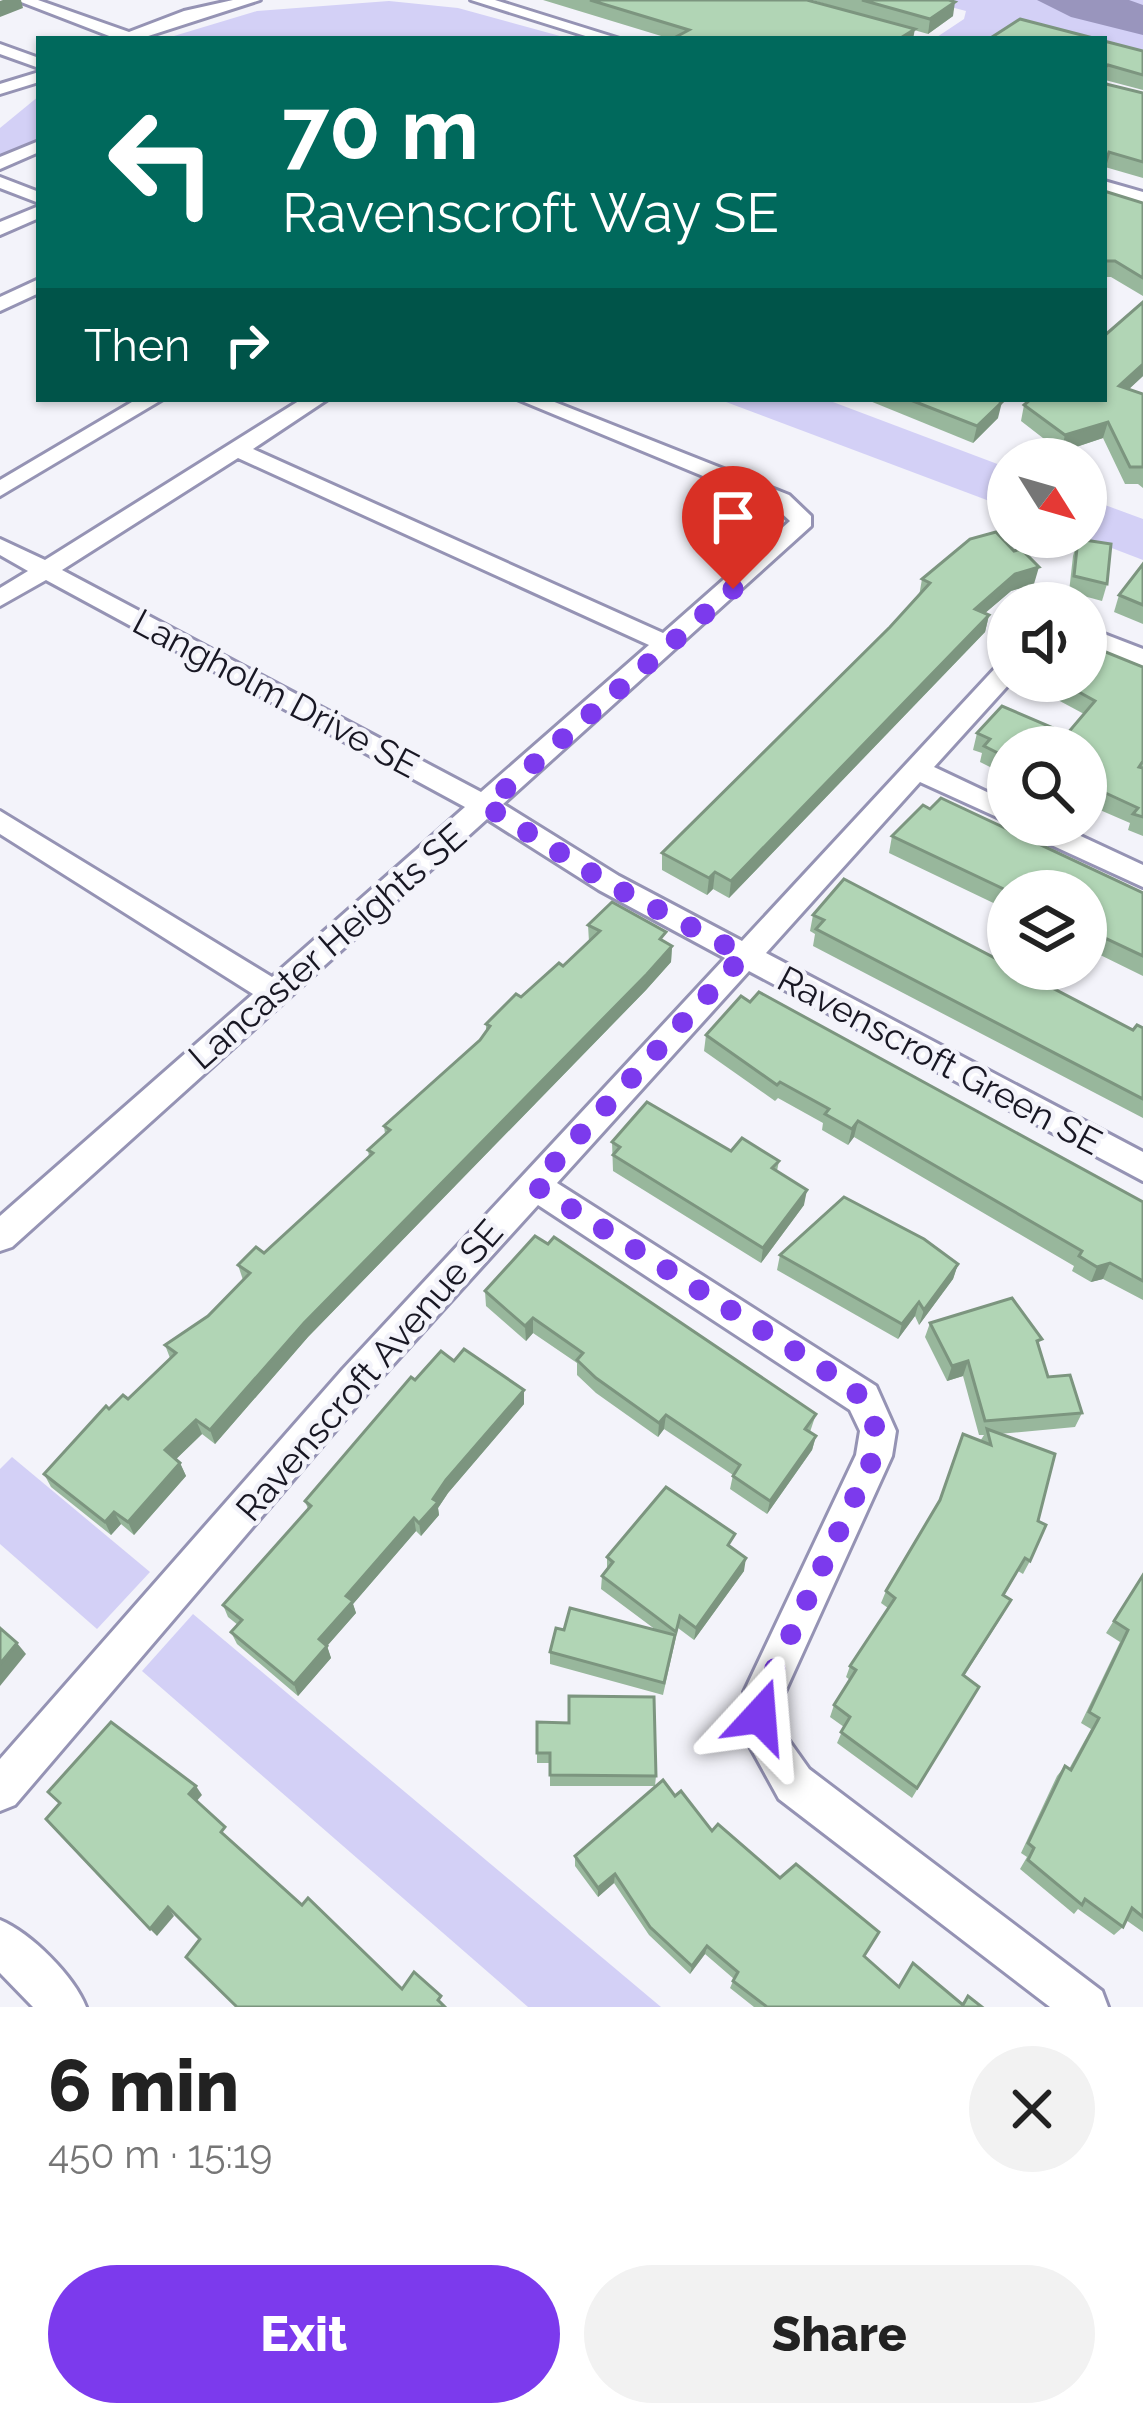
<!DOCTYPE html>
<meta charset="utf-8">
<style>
:root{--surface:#fff;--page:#f2f2f2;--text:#222;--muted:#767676;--accent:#7c3aed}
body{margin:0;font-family:Raleway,sans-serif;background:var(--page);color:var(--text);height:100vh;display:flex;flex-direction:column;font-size:45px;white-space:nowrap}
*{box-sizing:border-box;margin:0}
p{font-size:39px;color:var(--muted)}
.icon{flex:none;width:66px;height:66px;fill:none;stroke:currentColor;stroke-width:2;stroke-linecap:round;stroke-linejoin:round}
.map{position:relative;height:2007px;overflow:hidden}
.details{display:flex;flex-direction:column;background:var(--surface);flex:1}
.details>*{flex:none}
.hud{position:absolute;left:36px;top:36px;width:1071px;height:366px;border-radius:0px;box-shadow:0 3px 9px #0004;background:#00695c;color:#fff;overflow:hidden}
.needle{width:78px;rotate:127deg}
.buttons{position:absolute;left:987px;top:438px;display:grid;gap:24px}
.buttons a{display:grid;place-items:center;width:120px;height:120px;border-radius:50%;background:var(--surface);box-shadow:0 3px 9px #0004;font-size:60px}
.pin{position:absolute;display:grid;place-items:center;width:102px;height:102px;color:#fff;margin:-123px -51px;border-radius:50% 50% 50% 0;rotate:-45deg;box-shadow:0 0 12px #0007}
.pin .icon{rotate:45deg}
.me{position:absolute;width:132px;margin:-66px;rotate:19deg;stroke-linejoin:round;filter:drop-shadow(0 0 9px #0008)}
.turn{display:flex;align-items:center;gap:42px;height:252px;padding:0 48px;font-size:54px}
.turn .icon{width:156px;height:156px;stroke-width:2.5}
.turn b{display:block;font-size:84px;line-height:102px}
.then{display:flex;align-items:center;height:114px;padding:0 48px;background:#0003;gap:24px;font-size:45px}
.round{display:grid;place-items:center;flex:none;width:126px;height:126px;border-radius:63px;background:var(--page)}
.overview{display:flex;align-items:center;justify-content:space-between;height:204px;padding:0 48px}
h1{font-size:72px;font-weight:800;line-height:90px}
.cta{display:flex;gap:24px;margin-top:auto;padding:24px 48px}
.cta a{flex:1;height:138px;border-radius:72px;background:var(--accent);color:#fff;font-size:48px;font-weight:800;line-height:138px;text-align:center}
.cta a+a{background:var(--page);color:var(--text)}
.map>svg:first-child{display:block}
</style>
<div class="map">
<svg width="1143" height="2007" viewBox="0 0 1143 2007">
<rect width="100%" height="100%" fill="#f3f3fa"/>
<g fill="#d3d0f6">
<polygon points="924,0 1143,0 1143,58 1104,48 1104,39 945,39 937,37 964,19 966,11"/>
<polygon points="389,1 458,8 571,39 164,39 257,11"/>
<polygon points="39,96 39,142 0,156 0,128"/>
<polygon points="718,399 825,399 1008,468 1008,508"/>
<polygon points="1086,498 1143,519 1143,560 1083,537"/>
<polygon points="12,1457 150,1572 97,1629 0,1544 0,1469"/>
<polygon points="193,1614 661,2007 528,2007 142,1671"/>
</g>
<polygon fill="#9995bd" points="1037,0 1129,0 1143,5 1143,35 1071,17"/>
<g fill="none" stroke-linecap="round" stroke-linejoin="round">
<g stroke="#9593b4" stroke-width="6">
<g id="minor">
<polygon points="16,0 38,0 129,32 184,11 233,0 260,0 139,39 117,39"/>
<polygon points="471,0 495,0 620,39 595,39"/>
<polygon points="0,44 39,58 39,68 0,54"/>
<polygon points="39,72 39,82 0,94 0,84"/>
<polygon points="39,141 39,152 0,169 0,157"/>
<polygon points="0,177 39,192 39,203 0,188"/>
<polygon points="1104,181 1143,192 1143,203 1104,192"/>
<polygon points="39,206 39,218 0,235 0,222"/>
<polygon points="39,279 39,293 0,311 0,297"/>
<polygon points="137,399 163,399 0,496 0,480"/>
<path d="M302,399h26l-75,50 410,184 127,-112 -17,-16 -256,-106h30l242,96 22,21v10l-308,278 116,72 123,65 257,-277 9,-2v19h4l-78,86 74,35v20l-88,-40 -154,171 377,199v29l-394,-210 -192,212 319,203 20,45 -4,25 -108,238 3,44 22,31 293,222 6,16h-58l-271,-208 -32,-58 -3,-49 112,-237 4,-24 -10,-21 -312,-205 -169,186 -354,414 -15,6v-52l343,-390 382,-411 -126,-68 -112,-71 -475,428 -12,4v-35l253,-222 -253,-160v-23l272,166 193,-170 -419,-227 -46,26v-18l28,-17 -28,-16v-16l45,21zM238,458l411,187 -168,147 -419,-222z"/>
<polygon points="1086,627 1143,649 1143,666 1086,644"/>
<polygon points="1019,825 1057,825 1143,865 1143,887 1023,832"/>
<path d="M0,1920c31,13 74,56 86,87h-53l-33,-34z"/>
</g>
</g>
<use href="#minor" fill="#fff" fill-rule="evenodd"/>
</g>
<g fill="#98b79c">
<polygon points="543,0 807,0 879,20 812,0 949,0 953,16 928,34 914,30 671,39"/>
<polygon points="1104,41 1143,51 1143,90 1105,80 1106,84 1143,93 1143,178 1105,167"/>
<polygon points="1104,191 1143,203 1143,296 1111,277 1104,277"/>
<polygon points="1143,302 1143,376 1129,389 1143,394 1143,488 1138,484 1125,484 1103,438 1061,452 1021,421 1024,405"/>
<polygon points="865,399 995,399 998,418 973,443"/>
<polygon points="1078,539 1107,584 1102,601 1069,592 1073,556"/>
<polygon points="1143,564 1143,624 1114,612 1119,595"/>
<polygon points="922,579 1034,584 1011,591 985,613 989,615 985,632 729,898 713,889 707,895 662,870 662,853 890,627 919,596"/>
<polygon points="1143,667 1143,836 1128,830 1130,823 1093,807 1086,814 1086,747 1008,747 1008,776 980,762 982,753 973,750 977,733 1067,734 1084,714 1030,685 1031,681 1086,681"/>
<polygon points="892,836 1143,893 1143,976 1086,948 1086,891 1008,891 1008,910 889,853"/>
<polygon points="813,915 1133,1030 1143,1028 1143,1118 813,946 815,934 810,931"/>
<polygon points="588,925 665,942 672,946 671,962 646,990 308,1337 215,1444 202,1434 176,1459 180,1463 186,1476 134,1535 121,1524 111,1535 51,1487 44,1474 109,1409 128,1399 170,1358 165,1345 208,1316 243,1280 238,1265 264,1253 369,1157 368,1150 385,1134 384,1126 480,1040 486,1032 486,1024 563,966 589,942"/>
<polygon points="706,1035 1143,1202 1143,1300 1103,1279 1091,1282 1072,1271 1074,1266 854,1137 848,1145 822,1130 823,1123 778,1098 775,1101 704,1051"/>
<polygon points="612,1142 731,1151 779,1161 777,1171 804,1205 761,1263 613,1171"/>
<polygon points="780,1255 958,1264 953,1279 919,1325 915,1316 898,1339 777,1270"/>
<polygon points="485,1291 816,1414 810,1432 816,1436 812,1450 767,1514 730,1489 733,1475 664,1429 658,1437 596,1393 577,1375 577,1363 533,1333 526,1341 486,1306"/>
<polygon points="930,1323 1039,1347 1048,1377 1082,1413 1075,1427 999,1434 1038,1521 1030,1561 1023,1574 1018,1571 1004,1596 1004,1613 964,1676 979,1687 912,1798 837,1743 844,1727 830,1717 834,1705 850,1680 846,1677 850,1666 888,1608 881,1603 886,1591 984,1435 979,1435 963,1376 947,1381 925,1337"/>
<polygon points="454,1361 524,1390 524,1404 448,1493 438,1508 439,1515 421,1536 416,1531 353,1604 356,1613 327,1646 331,1658 298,1696 237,1644 231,1632 238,1625 228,1617 223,1605 308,1509 305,1501 415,1380"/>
<polygon points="732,1548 744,1571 694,1640 678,1628 663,1695 550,1664 550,1652 564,1630 656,1630 601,1589 602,1576 607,1570 607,1557"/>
<polygon points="1143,1574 1143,1932 1126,1920 1123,1927 1114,1935 1078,1909 1074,1914 1020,1869 1027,1857 1021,1853 1057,1776 1065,1766 1069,1769 1091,1729 1081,1723 1120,1642 1106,1633"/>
<polygon points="537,1722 656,1776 655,1786 550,1786 550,1763 537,1763"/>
<polygon points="675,1796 712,1831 864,1956 898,1986 913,1963 961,2004 968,1996 982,2007 754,2007 730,1988 734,1979 705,1954 690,1974 649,1935 614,1883 598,1897 575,1866 575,1856"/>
</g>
<g fill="#7c957f">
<polygon points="3,0 21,0 23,8 0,17 0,1"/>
<polygon points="955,2 953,16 928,34 930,19"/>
<polygon points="915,29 913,39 899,39"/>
<polygon points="1143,364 1143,376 1115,402 1119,386"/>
<polygon points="1002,402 998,418 973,443 977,426"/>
<polygon points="1108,422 1103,438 1061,452 1065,435"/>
<polygon points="1039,567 1034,584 1011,591 971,625 975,609 1015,574"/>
<polygon points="989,615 985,632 729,898 731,881"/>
<polygon points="1099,790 1093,807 1087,815 1092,798"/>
<polygon points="715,872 713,889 707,895 709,878"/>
<polygon points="672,946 671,962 646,990 308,1337 215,1444 210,1430 304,1323"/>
<polygon points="858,1121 854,1137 848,1145 852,1129"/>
<polygon points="807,1190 804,1205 761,1263 763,1248"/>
<polygon points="1110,1263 1103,1279 1091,1282 1097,1267"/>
<polygon points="958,1264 953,1279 919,1325 924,1310"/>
<polygon points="919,1302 915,1316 898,1339 902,1324"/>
<polygon points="533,1318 533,1333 526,1341 525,1326"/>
<polygon points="968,1361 963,1376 947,1381 952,1366"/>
<polygon points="524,1390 524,1404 448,1493 438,1508 439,1515 421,1536 419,1523 446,1480"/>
<polygon points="666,1415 664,1429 658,1437 659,1423"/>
<polygon points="196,1420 202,1434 171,1464 165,1450"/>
<polygon points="816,1436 812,1450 767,1514 770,1501"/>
<polygon points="180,1463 186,1476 134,1535 128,1522"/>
<polygon points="114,1512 121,1524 111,1535 105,1522"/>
<polygon points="414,1518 416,1531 353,1604 356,1613 327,1646 331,1658 298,1696 294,1684 319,1639 346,1596"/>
<polygon points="746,1558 744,1571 694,1640 696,1628"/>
<polygon points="17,1643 26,1654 0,1686 0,1664"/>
<polygon points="196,1786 202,1795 195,1803 189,1794"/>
<polygon points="615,1874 614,1883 598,1897 598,1888"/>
<polygon points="168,1907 174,1916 157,1936 150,1929"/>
<polygon points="707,1946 705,1954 690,1974 692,1966"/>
</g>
<g fill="#b1d5b5" stroke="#7c957f" stroke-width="3">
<polygon points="590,0 807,0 915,29 899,39 672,39 689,30"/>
<polygon points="862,0 949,0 955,2 930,19"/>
<polygon points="1020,19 1097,39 989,39"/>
<polygon points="1104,41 1143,51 1143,75 1108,65 1104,68"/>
<polygon points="1104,74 1106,84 1143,93 1143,162 1109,152 1104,168"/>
<polygon points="1104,191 1143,203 1143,278 1115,261 1104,261"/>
<polygon points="1143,302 1143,364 1119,386 1143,394 1143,467 1130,467 1108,422 1065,435 1024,405 1031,399 1104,399 1104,336"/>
<polygon points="908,399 995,399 1002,402 977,426"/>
<polygon points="996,532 1014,551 1021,549 1039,567 1015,574 975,609 989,615 731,881 715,872 709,878 662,853 890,627 930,583 922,579 970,539"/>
<polygon points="1078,539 1111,544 1107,584 1074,576"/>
<polygon points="1143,564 1143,605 1119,595"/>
<polygon points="1086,644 1143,667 1143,761 1139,767 1143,768 1143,817 1133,814 1138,808 1099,790 1092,798 1086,795 1086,747 1008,747 1008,758 984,746 990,739 977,733 1002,706 1067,734 1095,701 1059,681 1086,681"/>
<polygon points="941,798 1143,893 1143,956 1086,929 1086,891 1008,891 892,836 923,805 930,809"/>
<polygon points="844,879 1008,965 1008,969 1016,969 1133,1030 1137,1025 1143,1028 1143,1099 816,929 824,920 813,915"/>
<polygon points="612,902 666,932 660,939 672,946 647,974 304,1323 210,1430 196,1420 165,1450 180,1463 128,1522 114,1512 105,1522 44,1474 106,1406 109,1409 123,1395 128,1399 176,1353 165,1345 208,1316 250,1273 238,1265 256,1247 264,1253 373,1153 368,1150 390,1130 384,1126 480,1040 490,1026 486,1024 516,994 521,997 559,963 563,966 600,931 588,925"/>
<polygon points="759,992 1143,1202 1143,1281 1110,1263 1097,1267 1079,1256 1082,1251 858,1121 852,1129 825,1114 829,1109 780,1082 777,1085 706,1035 741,996 750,1002"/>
<polygon points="647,1102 731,1151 742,1138 779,1161 772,1168 807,1190 763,1248 613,1155 620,1147 612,1142"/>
<polygon points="844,1197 924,1239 958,1264 924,1310 919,1302 902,1324 780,1255"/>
<polygon points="535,1236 548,1244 554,1237 816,1414 805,1429 816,1436 770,1501 733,1476 740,1465 666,1415 659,1423 596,1378 577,1360 583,1353 533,1318 525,1326 485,1291"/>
<polygon points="1012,1298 1042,1339 1037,1341 1048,1377 1070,1375 1082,1413 985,1421 968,1361 952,1366 930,1323"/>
<polygon points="464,1349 524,1390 446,1480 433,1499 438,1502 419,1523 414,1518 346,1596 353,1601 319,1639 327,1646 294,1684 231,1632 242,1620 223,1605 311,1506 305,1501 411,1377 415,1380 441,1351 454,1361"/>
<polygon points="987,1429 1055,1454 1038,1521 1046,1525 1030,1561 1025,1558 1003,1595 1011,1600 963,1675 979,1687 917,1788 841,1732 850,1717 834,1705 856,1670 850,1666 895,1598 886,1591 940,1500 963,1434 991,1445"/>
<polygon points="666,1487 735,1534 728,1545 746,1558 696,1628 680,1616 676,1632 602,1576 613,1562 607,1557"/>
<polygon points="1143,1575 1143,1917 1132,1908 1123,1927 1085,1899 1082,1905 1028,1860 1034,1848 1028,1843 1065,1766 1071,1770 1099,1718 1089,1712 1128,1630 1114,1621"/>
<polygon points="570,1608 675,1635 664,1683 550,1652 556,1628 564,1630"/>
<polygon points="0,1628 17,1643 0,1664"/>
<polygon points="569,1696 654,1697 656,1776 550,1775 550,1753 537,1753 537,1722 569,1723"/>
<polygon points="111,1722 196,1786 189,1794 225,1827 221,1832 302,1905 308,1898 402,1989 414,1972 441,1996 438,2000 445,2007 237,2007 186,1957 200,1939 168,1907 150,1929 46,1819 60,1803 48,1792"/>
<polygon points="663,1780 675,1796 681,1791 712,1831 718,1824 780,1878 796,1864 879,1932 864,1956 899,1987 913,1963 963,2005 968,1996 982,2007 767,2007 733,1981 738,1972 707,1946 692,1966 650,1927 615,1874 598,1888 575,1856"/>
</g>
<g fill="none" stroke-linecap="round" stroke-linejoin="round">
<path stroke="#7c3aed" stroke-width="21" stroke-dasharray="0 37.8" d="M733,589l-247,217 123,78 135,71 -210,230 313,199c25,22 32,39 27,72l-110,236 -4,24"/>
</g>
<g text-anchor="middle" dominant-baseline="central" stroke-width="9" stroke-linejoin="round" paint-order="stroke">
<g font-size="36" fill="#181723" stroke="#f3f3fa">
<text transform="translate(276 693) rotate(28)">Langholm Drive SE</text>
<text transform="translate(327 946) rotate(-41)">Lancaster Heights SE</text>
<text transform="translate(940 1060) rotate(28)">Ravenscroft Green SE</text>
<text transform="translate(369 1370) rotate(-49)">Ravenscroft Avenue SE</text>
</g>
</g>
</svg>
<div class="buttons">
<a><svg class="needle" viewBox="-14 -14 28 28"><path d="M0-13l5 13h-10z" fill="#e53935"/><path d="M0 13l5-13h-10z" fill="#767676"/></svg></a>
<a><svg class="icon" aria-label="sound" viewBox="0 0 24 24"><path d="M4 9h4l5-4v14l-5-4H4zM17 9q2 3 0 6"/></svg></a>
<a><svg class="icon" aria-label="search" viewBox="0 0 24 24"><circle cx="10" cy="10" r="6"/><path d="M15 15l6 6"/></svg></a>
<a><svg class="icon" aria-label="layers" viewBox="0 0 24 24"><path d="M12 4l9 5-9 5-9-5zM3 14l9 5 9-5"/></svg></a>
</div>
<div class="pin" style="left:733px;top:589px;background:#d93025"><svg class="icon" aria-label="arrive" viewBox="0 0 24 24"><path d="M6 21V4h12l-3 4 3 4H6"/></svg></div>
<svg class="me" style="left:760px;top:1716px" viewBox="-20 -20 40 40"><path d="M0-17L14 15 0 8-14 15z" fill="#7c3aed" stroke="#fff" stroke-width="4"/></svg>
<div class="hud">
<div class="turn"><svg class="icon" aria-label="left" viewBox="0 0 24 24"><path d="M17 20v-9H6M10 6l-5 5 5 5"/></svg><div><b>70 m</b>Ravenscroft Way SE</div></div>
<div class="then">Then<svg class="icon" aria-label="right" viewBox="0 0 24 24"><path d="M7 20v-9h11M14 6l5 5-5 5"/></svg></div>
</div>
</div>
<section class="details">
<div class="overview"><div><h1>6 min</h1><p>450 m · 15:19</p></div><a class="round"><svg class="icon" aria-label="close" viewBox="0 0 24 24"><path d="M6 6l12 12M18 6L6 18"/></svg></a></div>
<div class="cta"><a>Exit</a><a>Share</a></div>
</section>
